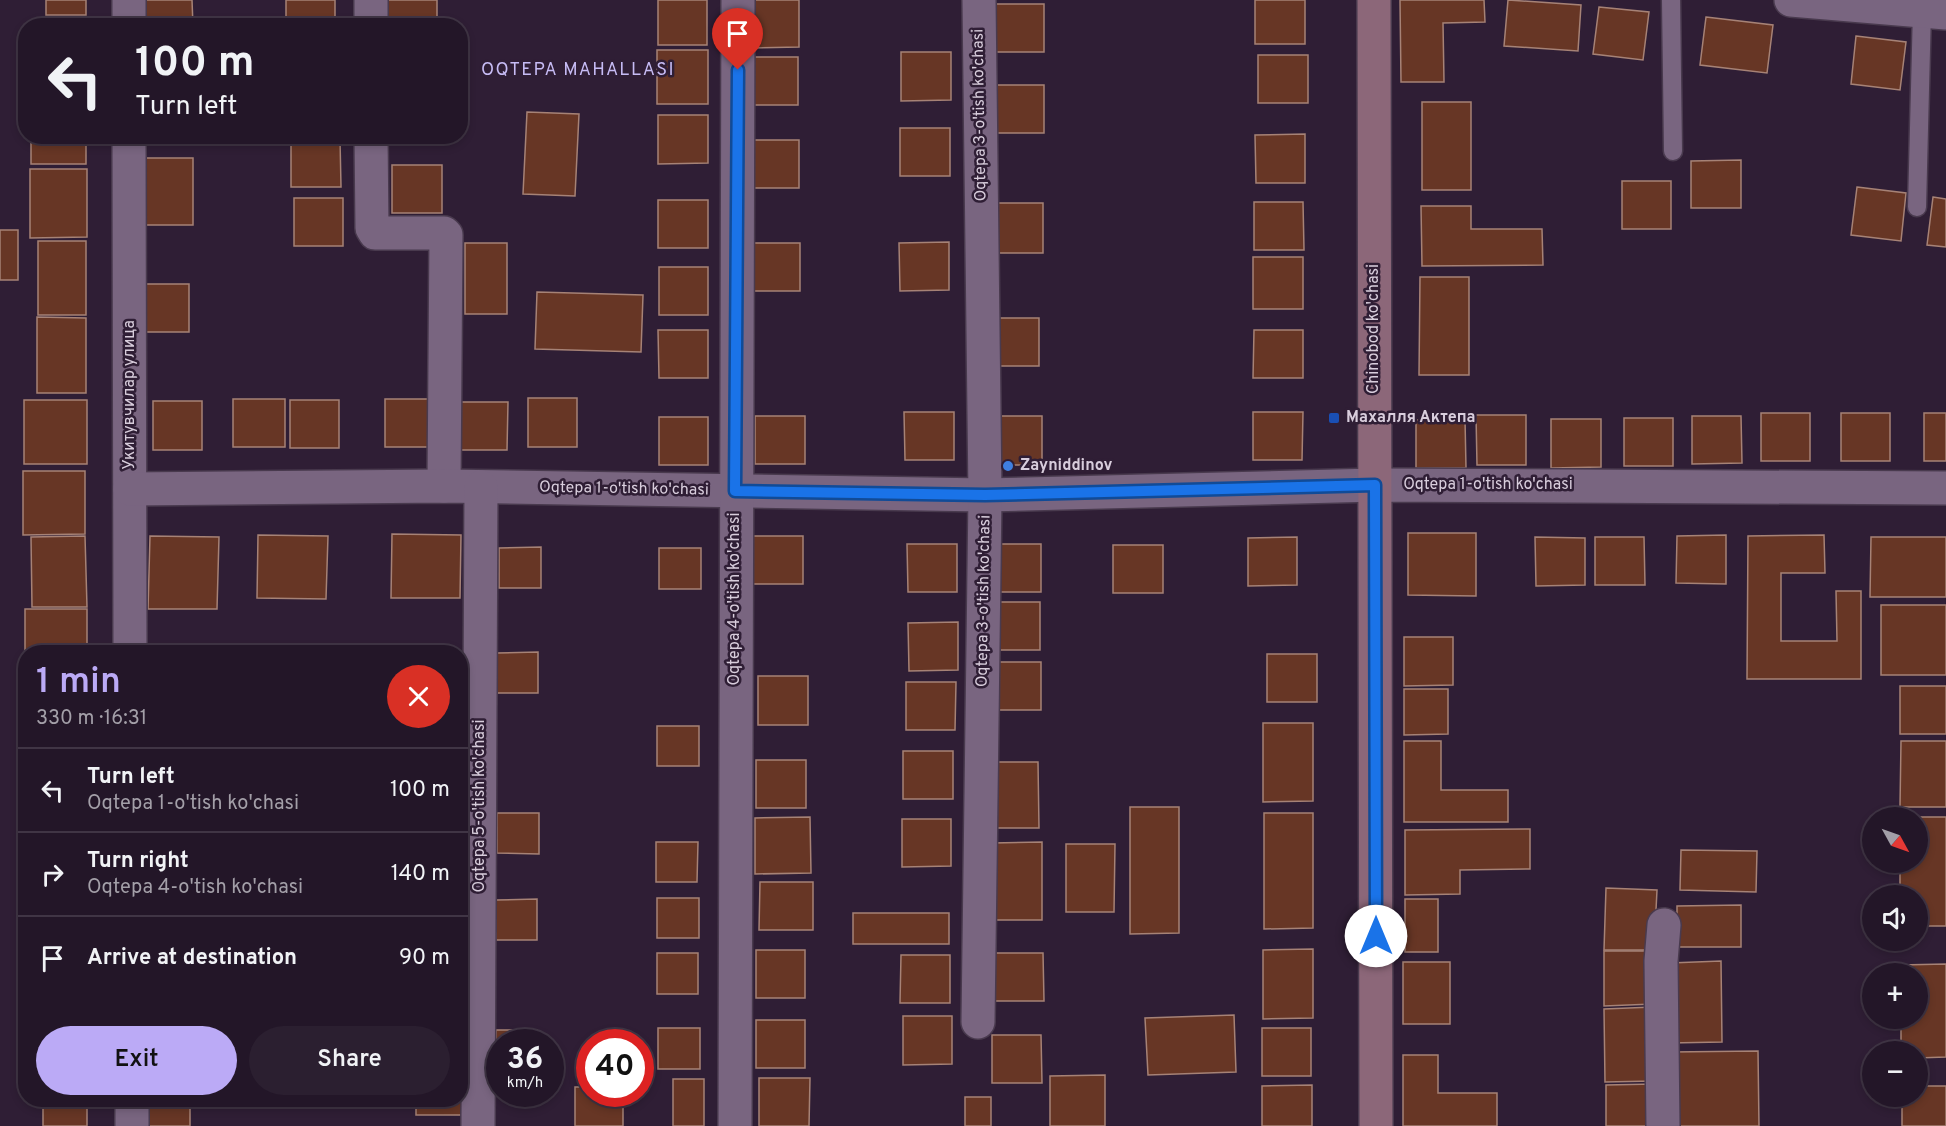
<!DOCTYPE html>
<meta charset="utf-8">
<style>
:root{--surface:#231628;--page:#2b1f30;--text:#f1f3f6;--muted:#a39fa8;--line:#403545;--accent:#bbaaf6}
body{margin:0;font-family:Overpass,sans-serif;background:var(--page);color:var(--text);height:100vh;display:flex;flex-direction:column;font-size:22px;white-space:nowrap}
*{box-sizing:border-box;margin:0}
p{font-size:20px;color:var(--muted)}
.icon{flex:none;width:33px;height:33px;fill:none;stroke:currentColor;stroke-width:2;stroke-linecap:round;stroke-linejoin:round}
.map{position:relative;flex:1;overflow:hidden}
.details{position:absolute;left:18px;top:645px;width:450px;height:462px;display:flex;flex-direction:column;background:var(--surface);border-radius:24px;box-shadow:0 3px 9px #0003,0 0 0 2px var(--line)}
.details>*{flex:none}
.top-card{position:absolute;left:18px;top:18px;width:450px;height:126px;border-radius:24px;box-shadow:0 3px 9px #0003,0 0 0 2px var(--line);background:#231628;color:var(--text);overflow:hidden}
.needle{width:39px;rotate:130deg}
.fabs{position:absolute;left:1862px;top:807px;display:grid;gap:12px}
.fabs a{display:grid;place-items:center;width:66px;height:66px;border-radius:50%;background:var(--surface);box-shadow:0 3px 9px #0003,0 0 0 2px var(--line);font-size:30px}
.speed{position:absolute;left:486px;top:1029px;display:flex;gap:12px;font-size:30px;font-weight:700;text-align:center}
.speed>*{display:grid;place-content:center;width:78px;height:78px;border-radius:50%;background:var(--surface);box-shadow:0 3px 9px #0003,0 0 0 2px var(--line);line-height:1}
.speed small{font-size:15px;font-weight:400}
.speed .limit{border:9px solid #d22;background:#fff;color:#111}
.pin{position:absolute;display:grid;place-items:center;width:51px;height:51px;color:#fff;margin:-62px -26px;border-radius:50% 50% 50% 0;rotate:-45deg;box-shadow:0 0 6px #0007}
.pin .icon{rotate:45deg}
.me{position:absolute;width:66px;margin:-33px;rotate:0deg;stroke-linejoin:round;filter:drop-shadow(0 0 4px #0008)}
.turn{display:flex;align-items:center;gap:21px;height:126px;padding:0 18px;font-size:27px}
.turn .icon{width:78px;height:78px;stroke-width:2.5}
.turn b{display:block;font-size:42px;line-height:51px}
.round{display:grid;place-items:center;flex:none;width:63px;height:63px;border-radius:32px;background:var(--page)}
.headline{display:flex;align-items:center;justify-content:space-between;height:102px;padding:0 18px}
h1{font-size:36px;font-weight:600;line-height:45px;color:var(--accent)}
.primary-button{display:flex;gap:12px;margin-top:auto;padding:12px 18px}
.primary-button a{flex:1;height:69px;border-radius:36px;background:var(--accent);color:#111;font-size:24px;font-weight:600;line-height:69px;text-align:center}
.primary-button a+a{background:var(--page);color:var(--text)}
ul{padding:0;list-style:none}
li{display:flex;align-items:center;gap:18px;height:84px;padding:0 18px;border-top:2px solid var(--line)}
li div{flex:1}
li b{display:block;font-size:22px}
li em{font-style:normal}
.map>svg:first-child{display:block}
</style>
<div class="map">
<svg width="1946" height="1126" viewBox="0 0 1946 1126">
<rect width="100%" height="100%" fill="#2f1e35"/>
<g fill="#673625" stroke="#a68276" stroke-width="1.5">
<rect x="46" y="0" width="40" height="15"/>
<polygon points="143,0 192,0 193,26 143,26"/>
<rect x="286" y="0" width="49" height="26"/>
<rect x="387" y="0" width="50" height="26"/>
<rect x="658" y="0" width="49" height="45"/>
<polygon points="750,0 799,0 799,47 750,48"/>
<rect x="1255" y="0" width="50" height="44"/>
<polygon points="1400,0 1484,0 1485,22 1443,23 1444,82 1401,82"/>
<polygon points="1508,0 1581,5 1578,51 1504,46"/>
<rect x="995" y="4" width="49" height="48"/>
<polygon points="1599,7 1649,12 1643,60 1593,54"/>
<polygon points="1706,17 1773,25 1767,73 1700,65"/>
<rect x="41" y="19" width="45" height="7"/>
<polygon points="1856,36 1906,42 1900,90 1851,84"/>
<rect x="657" y="50" width="51" height="54"/>
<polygon points="901,52 951,52 951,100 901,101"/>
<rect x="1258" y="55" width="50" height="48"/>
<rect x="748" y="57" width="50" height="48"/>
<rect x="995" y="85" width="49" height="48"/>
<rect x="1422" y="102" width="49" height="88"/>
<polygon points="527,112 579,114 575,196 523,194"/>
<polygon points="658,115 708,115 708,163 658,164"/>
<rect x="900" y="128" width="50" height="48"/>
<polygon points="1305,134 1305,183 1256,183 1255,135"/>
<rect x="31" y="136" width="55" height="28"/>
<rect x="144" y="136" width="50" height="4"/>
<polygon points="291,139 340,139 341,187 291,187"/>
<rect x="750" y="140" width="49" height="48"/>
<rect x="144" y="158" width="49" height="67"/>
<polygon points="1741,160 1741,208 1691,208 1691,161"/>
<rect x="392" y="165" width="50" height="48"/>
<polygon points="30,169 87,169 87,237 30,238"/>
<rect x="1622" y="181" width="49" height="48"/>
<polygon points="1857,187 1906,193 1901,241 1851,235"/>
<polygon points="1933,197 1946,199 1946,247 1927,245"/>
<rect x="294" y="198" width="49" height="48"/>
<rect x="658" y="200" width="50" height="48"/>
<polygon points="1254,202 1303,202 1304,250 1254,250"/>
<polygon points="993,203 1043,203 1043,253 994,253"/>
<polygon points="1421,206 1471,206 1471,229 1542,229 1543,265 1422,266"/>
<rect x="0" y="230" width="18" height="50"/>
<rect x="38" y="241" width="48" height="74"/>
<polygon points="949,242 949,290 900,291 899,243"/>
<rect x="465" y="243" width="42" height="71"/>
<polygon points="751,243 800,243 800,291 750,291"/>
<rect x="1253" y="257" width="50" height="52"/>
<rect x="659" y="267" width="49" height="48"/>
<polygon points="1420,277 1469,277 1469,375 1419,375"/>
<polygon points="140,284 189,284 189,332 139,332"/>
<polygon points="537,292 643,295 641,352 535,349"/>
<polygon points="37,317 86,318 86,393 37,393"/>
<polygon points="989,318 1039,318 1039,366 990,366"/>
<polygon points="658,330 708,330 708,378 659,378"/>
<polygon points="1254,330 1303,330 1303,378 1253,378"/>
<rect x="528" y="398" width="49" height="49"/>
<rect x="233" y="399" width="52" height="48"/>
<rect x="385" y="399" width="49" height="48"/>
<rect x="24" y="400" width="63" height="64"/>
<rect x="290" y="400" width="49" height="48"/>
<rect x="153" y="401" width="49" height="49"/>
<polygon points="458,402 508,402 507,450 458,450"/>
<polygon points="904,412 954,412 954,460 905,460"/>
<polygon points="1253,412 1303,412 1302,460 1253,460"/>
<rect x="1761" y="413" width="49" height="48"/>
<rect x="1841" y="413" width="49" height="48"/>
<rect x="1924" y="413" width="22" height="48"/>
<polygon points="1476,415 1526,415 1526,465 1477,465"/>
<rect x="755" y="416" width="50" height="48"/>
<rect x="993" y="416" width="49" height="49"/>
<polygon points="1692,416 1741,416 1742,463 1692,464"/>
<rect x="659" y="417" width="49" height="48"/>
<rect x="1624" y="418" width="49" height="48"/>
<polygon points="1465,419 1466,468 1416,468 1416,420"/>
<polygon points="1551,419 1601,419 1601,467 1551,468"/>
<polygon points="23,471 85,471 85,534 23,535"/>
<polygon points="1408,533 1476,533 1476,596 1408,595"/>
<polygon points="392,534 461,535 460,598 391,598"/>
<polygon points="258,535 328,536 326,599 257,598"/>
<polygon points="1726,535 1726,584 1676,583 1677,536"/>
<polygon points="1824,535 1825,573 1781,573 1781,641 1837,641 1836,591 1861,591 1861,679 1747,679 1748,536"/>
<polygon points="85,536 87,607 32,607 31,537"/>
<polygon points="150,536 219,537 217,609 148,609"/>
<rect x="753" y="536" width="50" height="48"/>
<polygon points="1297,537 1297,585 1248,586 1248,538"/>
<polygon points="1535,537 1585,538 1585,585 1536,586"/>
<polygon points="1595,537 1644,537 1645,585 1595,585"/>
<polygon points="1871,537 1946,537 1946,597 1870,597"/>
<polygon points="907,544 957,544 957,592 908,592"/>
<rect x="992" y="544" width="49" height="48"/>
<rect x="1113" y="545" width="50" height="48"/>
<polygon points="541,547 541,588 499,588 499,548"/>
<rect x="659" y="548" width="42" height="41"/>
<rect x="990" y="602" width="50" height="48"/>
<rect x="1881" y="605" width="65" height="70"/>
<polygon points="25,609 87,609 87,652 26,652 25,672"/>
<polygon points="958,622 958,670 909,671 908,623"/>
<polygon points="1404,637 1453,637 1453,685 1404,686"/>
<polygon points="538,652 538,693 497,693 497,653"/>
<rect x="1267" y="654" width="50" height="48"/>
<polygon points="991,662 1041,662 1041,710 992,710"/>
<polygon points="460,672 462,672 461,735 460,735"/>
<rect x="758" y="676" width="50" height="49"/>
<polygon points="906,682 956,682 955,730 906,730"/>
<rect x="1900" y="686" width="46" height="48"/>
<polygon points="1404,689 1448,689 1448,734 1404,735"/>
<polygon points="1263,723 1313,723 1313,801 1263,802"/>
<rect x="657" y="726" width="42" height="40"/>
<polygon points="1404,741 1441,741 1441,790 1508,790 1508,822 1404,822"/>
<polygon points="1901,741 1946,741 1946,807 1900,807"/>
<rect x="903" y="751" width="50" height="48"/>
<rect x="756" y="760" width="50" height="48"/>
<polygon points="989,762 1038,762 1039,828 989,828"/>
<polygon points="460,769 464,769 465,880 460,880"/>
<polygon points="1130,807 1179,807 1179,933 1130,934"/>
<polygon points="497,813 539,813 539,854 497,853"/>
<polygon points="1264,813 1313,813 1313,928 1264,929"/>
<polygon points="810,817 811,873 755,874 755,818"/>
<polygon points="1900,817 1946,817 1946,926 1917,926 1917,896 1900,896 1900,862 1917,862 1917,818"/>
<polygon points="902,819 951,819 951,866 902,867"/>
<polygon points="1530,829 1530,869 1460,870 1460,894 1405,895 1405,830"/>
<polygon points="656,842 698,842 697,882 656,882"/>
<polygon points="1042,842 1042,920 993,920 992,843"/>
<polygon points="1066,844 1115,844 1114,912 1066,912"/>
<polygon points="1681,850 1757,851 1756,892 1680,890"/>
<polygon points="760,882 813,882 813,930 759,930"/>
<polygon points="1606,888 1657,890 1654,950 1604,950"/>
<polygon points="460,893 464,893 463,998 460,998"/>
<rect x="657" y="898" width="42" height="40"/>
<polygon points="537,899 537,940 496,940 496,900"/>
<rect x="1405" y="899" width="33" height="53"/>
<polygon points="1741,905 1741,947 1677,947 1677,906"/>
<rect x="853" y="913" width="96" height="31"/>
<polygon points="1313,949 1313,1018 1263,1019 1263,950"/>
<rect x="756" y="950" width="49" height="48"/>
<polygon points="1604,951 1654,951 1653,1004 1604,1006"/>
<rect x="657" y="953" width="41" height="41"/>
<polygon points="994,953 1043,953 1044,1001 994,1001"/>
<polygon points="901,955 950,955 950,1003 900,1003"/>
<polygon points="1721,961 1722,1042 1670,1043 1670,963"/>
<rect x="25" y="962" width="1" height="63"/>
<rect x="1403" y="962" width="47" height="62"/>
<polygon points="1946,964 1946,1057 1917,1058 1917,1052 1901,1052 1901,1018 1917,1018 1917,974 1901,974 1900,965"/>
<polygon points="460,1002 463,1002 462,1115 416,1115 416,1100 460,1100"/>
<polygon points="1653,1007 1653,1081 1605,1082 1604,1009"/>
<polygon points="1234,1015 1236,1072 1148,1075 1145,1018"/>
<polygon points="903,1016 952,1016 952,1064 903,1065"/>
<rect x="756" y="1020" width="49" height="48"/>
<rect x="658" y="1028" width="42" height="41"/>
<rect x="1262" y="1028" width="49" height="48"/>
<polygon points="496,1030 537,1030 537,1042 500,1042 500,1070 495,1070"/>
<polygon points="992,1035 1041,1035 1042,1083 992,1083"/>
<polygon points="1758,1051 1759,1126 1672,1126 1671,1052"/>
<polygon points="1403,1055 1438,1055 1438,1093 1497,1093 1497,1126 1403,1126"/>
<polygon points="1105,1075 1105,1126 1050,1126 1050,1076"/>
<polygon points="759,1078 810,1078 809,1126 759,1126"/>
<rect x="673" y="1079" width="31" height="47"/>
<polygon points="1654,1084 1654,1126 1606,1126 1606,1085"/>
<polygon points="1312,1085 1312,1126 1262,1126 1262,1086"/>
<polygon points="1917,1086 1946,1086 1946,1126 1902,1126 1902,1096 1917,1096"/>
<polygon points="575,1087 590,1087 590,1094 623,1094 623,1126 575,1126"/>
<rect x="965" y="1097" width="26" height="29"/>
<rect x="43" y="1101" width="44" height="25"/>
<polygon points="190,1105 190,1126 148,1126 148,1106"/>
</g>
<g fill="none" stroke-linecap="round" stroke-linejoin="round">
<g stroke="#493a4e" stroke-width="21">
<g id="lane">
<polyline points="1671,0 1673,151"/>
<polyline points="1917,207 1922,10"/>
</g>
</g>
<g stroke="#493a4e" stroke-width="36">
<g id="street">
<polyline points="129,0 129,26"/>
<polyline points="371,0 371,26"/>
<polyline points="1791,0 1946,13"/>
<polyline points="129,136 130,652"/>
<polyline points="371,136 372,228 375,233 444,233 446,235 444,486"/>
<polyline points="130,489 444,486 985,495 1375,485 1946,488"/>
<polyline points="978,1022 985,495 979,0"/>
<polyline points="132,1100 132,1126"/>
<polyline points="478,1126 481,487"/>
<polyline points="735,1126 738,0"/>
<polyline points="1663,1126 1661,961 1664,925"/>
</g>
</g>
<g stroke="#493a4e" stroke-width="36">
<polyline id="secondary" points="1374,0 1376,1126"/>
</g>
<use href="#lane" stroke="#796580" stroke-width="18"/>
<use href="#street" stroke="#796580" stroke-width="33"/>
<use href="#secondary" stroke="#8c6779" stroke-width="33"/>
</g>
<g fill="none" stroke-linecap="round" stroke-linejoin="round">
<g stroke="#114b97" stroke-width="15">
<polyline id="route" points="738,70 735,491 985,495 1375,485 1376,936"/>
</g>
<use href="#route" stroke="#1a73e8" stroke-width="10"/>
</g>
<rect fill="#1a4fb4" stroke="#2f1e35" stroke-width="2" x="1328" y="412" width="12" height="12" rx="3"/>
<circle fill="#3f7fe0" stroke="#2f1e35" stroke-width="2" cx="1008" cy="466" r="6"/>
<g text-anchor="middle" dominant-baseline="central" stroke-width="5" stroke-linejoin="round" paint-order="stroke">
<g font-size="16" fill="#d8cddc" stroke="#2f1e35">
<text transform="translate(980 115) rotate(-91)">Oqtepa 3-o'tish ko'chasi</text>
<text transform="translate(1374 329) rotate(-90)">Chinobod ko'chasi</text>
<text transform="translate(130 395) rotate(-90)">Укитувчилар улица</text>
<text x="1488" y="485">Oqtepa 1-o'tish ko'chasi</text>
<text transform="translate(624 489) rotate(1)">Oqtepa 1-o'tish ko'chasi</text>
<text transform="translate(735 599) rotate(-90)">Oqtepa 4-o'tish ko'chasi</text>
<text transform="translate(984 601) rotate(-89)">Oqtepa 3-o'tish ko'chasi</text>
<text transform="translate(480 806) rotate(-90)">Oqtepa 5-o'tish ko'chasi</text>
</g>
<g font-size="16" font-weight="bold" fill="#d8cddc" stroke="#2f1e35" text-anchor="start">
<text x="1346" y="418">Махалля Актепа</text>
<text x="1020" y="466">Zayniddinov</text>
</g>
<g font-size="18" letter-spacing="1.5" fill="#c7bcf5" stroke="#2f1e35">
<text x="578" y="70">OQTEPA MAHALLASI</text>
</g>
</g>
</svg>
<div class="fabs">
<a><svg class="needle" viewBox="-14 -14 28 28"><path d="M0-13l5 13h-10z" fill="#e53935"/><path d="M0 13l5-13h-10z" fill="#a39fa8"/></svg></a>
<a><svg class="icon" aria-label="sound" viewBox="0 0 24 24"><path d="M4 9h4l5-4v14l-5-4H4zM17 9q2 3 0 6"/></svg></a>
<a>+</a>
<a>−</a>
</div>
<div class="speed"><div>36<small>km/h</small></div><div class="limit">40</div></div>
<div class="pin" style="left:738px;top:70px;background:#d93025"><svg class="icon" aria-label="arrive" viewBox="0 0 24 24"><path d="M6 21V4h12l-3 4 3 4H6"/></svg></div>
<svg class="me" style="left:1376px;top:936px" viewBox="-20 -20 40 40"><circle r="19" fill="#fff"/><path d="M0-13L10 11 0 6-10 11z" fill="#1a73e8"/></svg>
<div class="top-card">
<div class="turn"><svg class="icon" aria-label="left" viewBox="0 0 24 24"><path d="M17 20v-9H6M10 6l-5 5 5 5"/></svg><div><b>100 m</b>Turn left</div></div>
</div>
<section class="details">
<div class="headline"><div><h1>1 min</h1><p>330 m · 16:31</p></div><a class="round" style="background:#d93025;color:#fff"><svg class="icon" aria-label="close" viewBox="0 0 24 24"><path d="M6 6l12 12M18 6L6 18"/></svg></a></div>
<ul>
<li><svg class="icon" aria-label="left" viewBox="0 0 24 24"><path d="M17 20v-9H6M10 6l-5 5 5 5"/></svg><div><b>Turn left</b><p>Oqtepa 1-o'tish ko'chasi</p></div><em>100 m</em></li>
<li><svg class="icon" aria-label="right" viewBox="0 0 24 24"><path d="M7 20v-9h11M14 6l5 5-5 5"/></svg><div><b>Turn right</b><p>Oqtepa 4-o'tish ko'chasi</p></div><em>140 m</em></li>
<li><svg class="icon" aria-label="arrive" viewBox="0 0 24 24"><path d="M6 21V4h12l-3 4 3 4H6"/></svg><div><b>Arrive at destination</b></div><em>90 m</em></li>
</ul>
<div class="primary-button"><a>Exit</a><a>Share</a></div>
</section>
</div>
